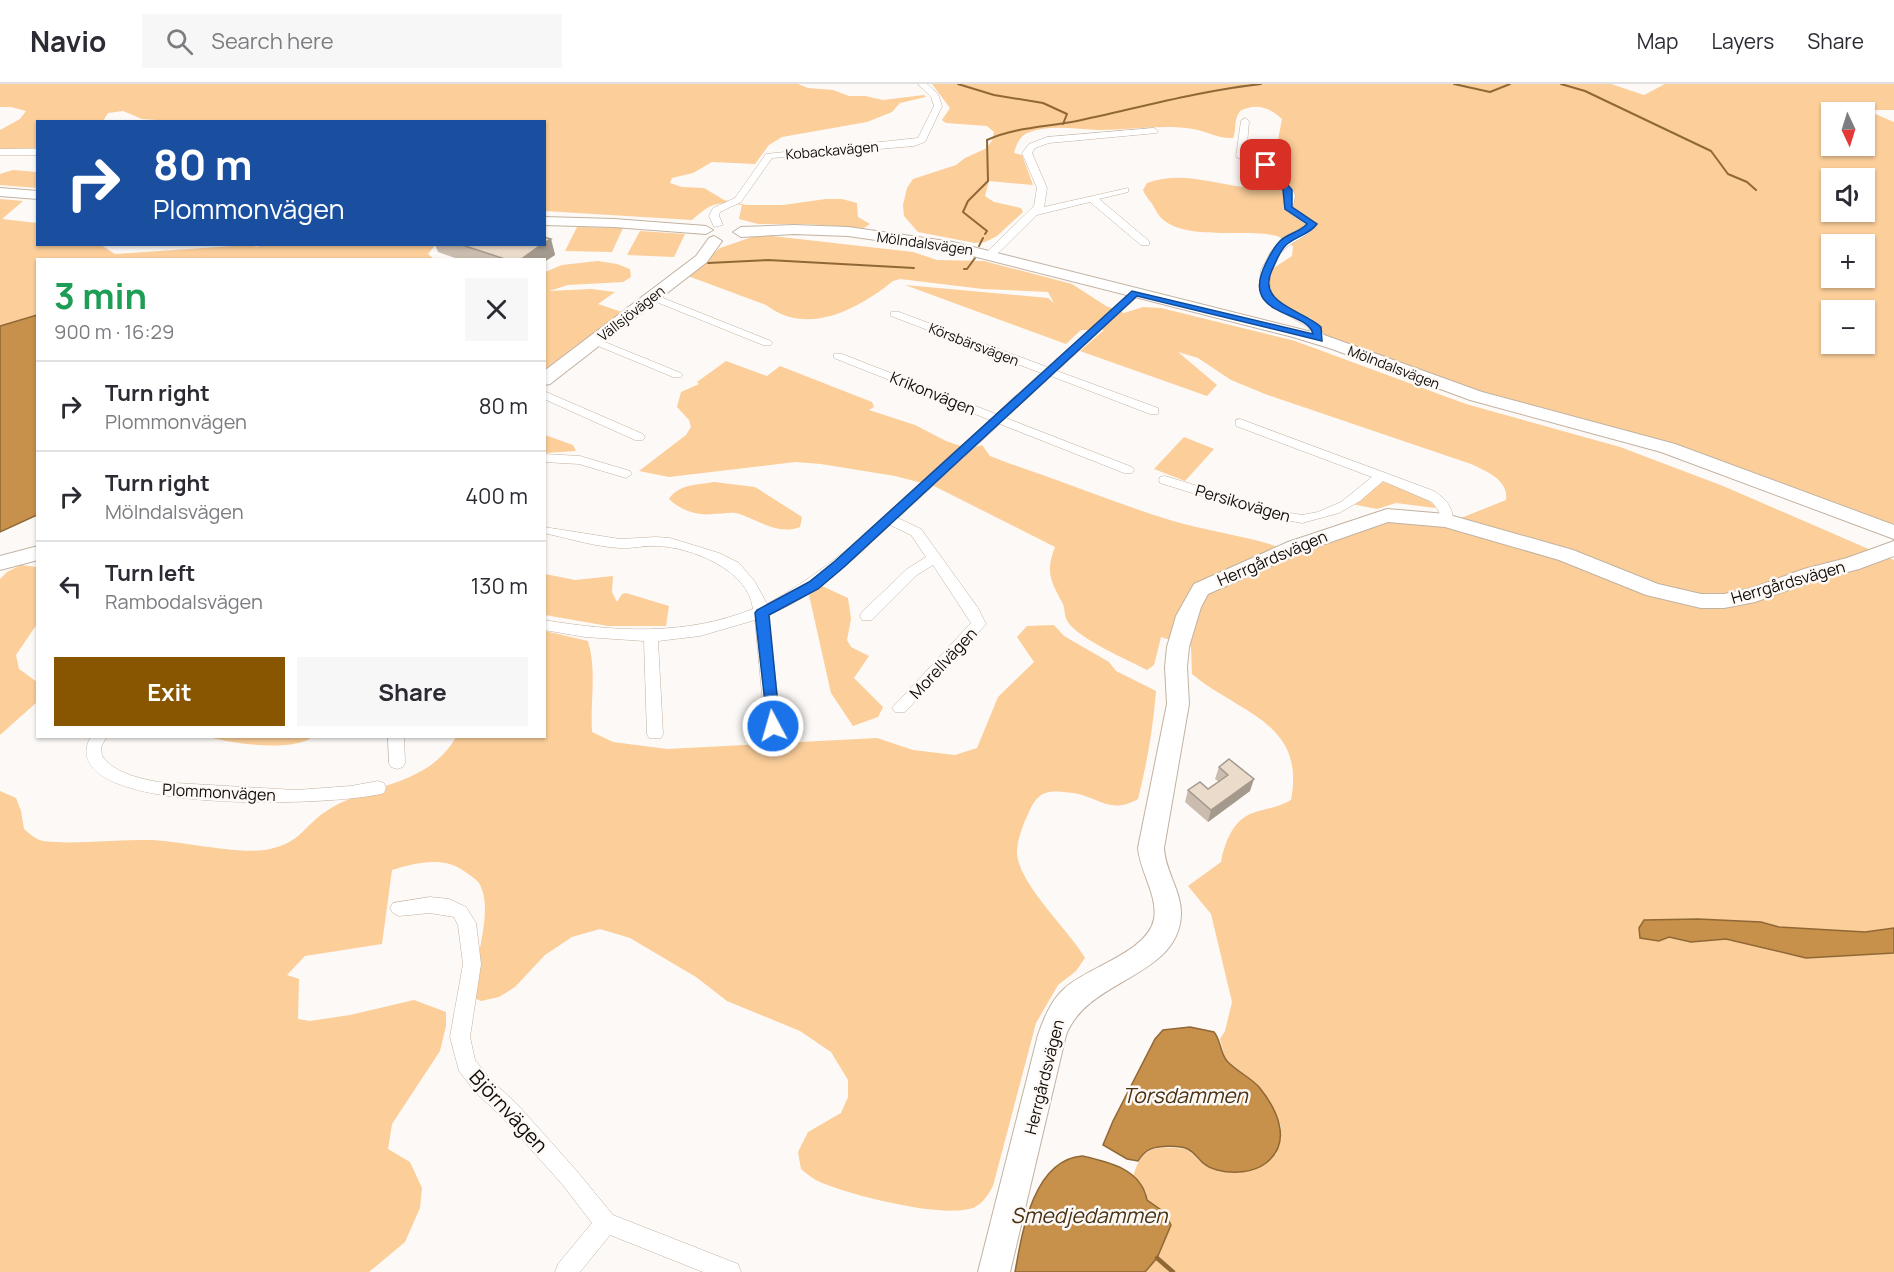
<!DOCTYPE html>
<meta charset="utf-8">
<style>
:root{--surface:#fff;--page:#f7f7f7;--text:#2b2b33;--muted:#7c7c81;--line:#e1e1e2;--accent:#885600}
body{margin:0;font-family:Manrope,sans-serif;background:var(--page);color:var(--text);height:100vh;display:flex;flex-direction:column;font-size:22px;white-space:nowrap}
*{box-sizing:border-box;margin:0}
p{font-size:20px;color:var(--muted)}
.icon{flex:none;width:33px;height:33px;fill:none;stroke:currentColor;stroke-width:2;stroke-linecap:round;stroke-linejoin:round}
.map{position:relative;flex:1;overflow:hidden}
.details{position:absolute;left:36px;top:174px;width:510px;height:480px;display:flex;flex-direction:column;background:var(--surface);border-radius:0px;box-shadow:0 2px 4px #0004}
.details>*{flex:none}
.guide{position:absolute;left:36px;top:36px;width:510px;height:126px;border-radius:0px;box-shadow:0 2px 4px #0004;background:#1a4fa0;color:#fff;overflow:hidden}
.needle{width:39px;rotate:176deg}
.tools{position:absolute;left:1821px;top:18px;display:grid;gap:12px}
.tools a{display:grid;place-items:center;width:54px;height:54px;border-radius:0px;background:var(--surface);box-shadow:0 2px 4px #0004;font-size:30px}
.pin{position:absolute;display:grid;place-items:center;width:51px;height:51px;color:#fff;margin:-26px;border-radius:12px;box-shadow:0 3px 9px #0006}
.me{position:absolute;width:66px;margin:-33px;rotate:354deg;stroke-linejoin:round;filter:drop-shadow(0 0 4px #0008)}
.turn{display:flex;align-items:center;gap:21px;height:126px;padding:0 18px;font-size:27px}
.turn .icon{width:78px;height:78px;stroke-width:2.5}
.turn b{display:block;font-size:42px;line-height:51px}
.round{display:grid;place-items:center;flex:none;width:63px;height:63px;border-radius:0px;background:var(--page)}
.head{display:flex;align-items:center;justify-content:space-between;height:102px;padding:0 18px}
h1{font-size:36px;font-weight:700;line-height:45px;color:#1e9e55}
.primary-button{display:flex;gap:12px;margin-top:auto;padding:12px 18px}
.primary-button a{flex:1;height:69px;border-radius:0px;background:var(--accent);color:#fff;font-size:24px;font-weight:700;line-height:69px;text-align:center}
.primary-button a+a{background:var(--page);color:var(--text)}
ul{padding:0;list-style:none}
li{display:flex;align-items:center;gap:18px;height:90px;padding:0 18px;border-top:2px solid var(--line)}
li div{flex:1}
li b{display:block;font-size:22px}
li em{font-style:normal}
header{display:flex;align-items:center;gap:36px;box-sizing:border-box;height:84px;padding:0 30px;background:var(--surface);border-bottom:2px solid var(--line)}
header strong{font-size:28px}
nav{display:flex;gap:33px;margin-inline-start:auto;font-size:21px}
.search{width:420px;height:54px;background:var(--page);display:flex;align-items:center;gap:15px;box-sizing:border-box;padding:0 21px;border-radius:0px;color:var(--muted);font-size:22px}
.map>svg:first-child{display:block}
</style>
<header>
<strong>Navio</strong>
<div class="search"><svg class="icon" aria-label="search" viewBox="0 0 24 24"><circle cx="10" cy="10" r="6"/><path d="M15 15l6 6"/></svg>Search here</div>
<nav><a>Map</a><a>Layers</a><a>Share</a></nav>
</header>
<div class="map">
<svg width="1894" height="1188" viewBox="0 0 1894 1188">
<rect width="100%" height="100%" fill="#fdf9f6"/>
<g fill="#fbce9a" fill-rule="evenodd">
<path d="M0,0h798l10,4 25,2 16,6h16l18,4 41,-5 2,2 -26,6 -8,9 -25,10 -85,15 -13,8 -14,19 -43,-2 -19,11 -21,5 -2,5 12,4 22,1 20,12 22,5h37l43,-6h16l15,4 1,14 12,7 -6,4 -59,-4h-47l-19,-5 3,-14c-25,-4 -31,-2 -50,15l-147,-9 -1,-89h-357l-45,-3 -19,-8 -15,2 -5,8 -65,1 -1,26 -37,1v-19l20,-11 6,-8 -15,-4h-11z"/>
<path d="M932,0h679l33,11 21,-11h229v26h-22l1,3 21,9v402l-42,-11 -352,-113 -177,-63c-7,-25 -21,-19 -39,-29 -7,-4 -13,-16 -19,-22l7,-17 20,-13 1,-10c-5,-3 -10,-8 -16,-10 -33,-9 -105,9 -122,-27 -3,-7 -9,-11 -12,-19l4,-7c34,-12 62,0 96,4 13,2 25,-2 37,-5l-17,-17 -21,-10 5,-7 30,-3 5,-26c-13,-12 -26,-16 -42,-8 -7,10 -3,18 -7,27 -15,1 -26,-7 -40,-9 -31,-5 -62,1 -93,1 -22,0 -49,-6 -70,2 -10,3 -13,11 -16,21l8,2 11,30 -44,-4 -4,15 9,6 27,6 2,4 -26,24 -12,6 -10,1 -57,-11 -14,-16 -1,-11 4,-17 6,-9 43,-14 9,-7 20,-9 7,-8 2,-9 -7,-6 -41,-3 -4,-3 8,-12zM1832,28h32v34h-32zM1832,94h32v34h-32zM1832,160h32v34h-32zM1832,226h32v34h-32z"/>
<polygon points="13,86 37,88 37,104 0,101 0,90"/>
<polygon points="0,115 23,117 2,135 37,139 38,160 101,161 115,170 248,161 258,163 260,160 435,161 428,170 434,175 38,176 37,231 0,242"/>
<polygon points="577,143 623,144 612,168 565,167"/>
<polygon points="640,147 685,150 674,173 627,171"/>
<path d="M772,152l141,16 24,8 47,1 88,23 34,22 18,7 19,-6 18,1 134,33 171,63 154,43 103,39 171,74v368l-29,4 -86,-5 -18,-5 -63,-3 -54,1 -5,8 1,10 19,3 10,-4 22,5 35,-3 80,19 88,-5v319h-749l12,-14 14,-33 -7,-13 -17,-12 -1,-8 -13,-15c9,-33 24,-31 54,-28l18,17 71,-11 5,-29 -24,-41 -32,-26 -5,-20 5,-8 7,-29 -21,-88 -23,-28 33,-24c3,-17 11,-40 29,-48 13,-5 27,-6 41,-14 15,-78 -51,-86 -99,-126l-1,-27 -30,-10 -7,28 -7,5c-19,-10 -68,-31 -79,-48 -4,-5 -3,-13 -5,-18 -12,-23 -18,-31 -8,-57l-121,-61 -39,-10 -74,-12 -26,-2 -126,15 -30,-6 47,-36 5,-8 -2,-7 -12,-13 4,-15 18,-8 -2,-2 29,-21 41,15 13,-10 92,36 2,5 -5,3 46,15 31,16 23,8 13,-4 8,11 18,7c55,18 109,41 165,58 40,12 86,16 124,33l82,-31 28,-1 49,7 5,-11 45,-18c3,-20 -20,-29 -35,-36l-206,-70 -34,-14 -33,-22 -20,-6 39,33 -10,11 -127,-45 24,-21h-23l-15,14 -161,-59 143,13 6,5 -6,-11 -65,-3 -83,-10 -7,2c-35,28 -85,56 -127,24l-78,-29 32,-28 32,-11z"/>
<polygon points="598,177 617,180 630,185 631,193 623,198 568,201 549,207 591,205 615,208 598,220 622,228 545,286 545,188 562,181"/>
<polygon points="545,351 573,361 576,367 545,369"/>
<polygon points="1184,353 1214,365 1185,397 1154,385"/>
<path d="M714,398l41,5 47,30 -2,10c-24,9 -42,-8 -64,-14 -7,-1 -16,1 -23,1 -16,2 -33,-4 -44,-15 10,-15 28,-14 45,-17z"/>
<polygon points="1383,398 1421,410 1435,422 1435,424 1396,419 1377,425 1352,420"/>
<polygon points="21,481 37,483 37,540 16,571 19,585 37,598 37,618 0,651 0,495 7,488"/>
<polygon points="545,490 575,496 613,492 612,508 617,518 622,510 626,509 669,522 666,542 608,542 545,531"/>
<polygon points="822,502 848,514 851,535 847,556 851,563 869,572 854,594 883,623 878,633 853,642 831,609 809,511"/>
<path d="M1054,541l10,11 45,26 7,9 40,20c-3,38 -9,72 -18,108 -29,16 -38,-2 -65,-6 -24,-3 -34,-4 -44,19 -6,13 -11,25 -12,39 -1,31 52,79 68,107l-9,13 -18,14 -22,38 -43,163c-5,9 -9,16 -18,21 -29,13 -125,-12 -155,-25 -7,-3 -13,-8 -19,-13l-3,-17 10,-20 33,-19 7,-16v-17l-17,-28 -31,-21 -73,-30 -31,-24 -66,-39 -30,-9 -28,8 -27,18 -30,32 -16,10 -18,4 -7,-3c-3,-34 22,-86 5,-115 -3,-4 -11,-9 -15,-12 -21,-15 -49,-8 -72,-1l-10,74 -77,12 -18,19 12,4 -1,40 12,2 40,-6 64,-15 32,12v14l-6,25 -48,73 -4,25 22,13 12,26 -2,20 -15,34 -36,30h-369v-481l16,7 5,13 3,18c5,4 12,11 19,12 35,4 69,-2 104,-1 34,0 92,16 123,9 31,-7 33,-22 55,-37 44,-30 102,-24 131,-75l88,-1 1,-105 43,10c9,30 2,60 4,91l21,10 54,7 210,-11 36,12 42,5 22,-7 21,-51 36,-35 -17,-25 10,-11z"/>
<path d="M210,653h102c-18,15 -80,7 -102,0z"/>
</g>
<g fill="#c7904b" stroke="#906836" stroke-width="1.5">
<polygon points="37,231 37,431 0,448 0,242"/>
<polygon points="1698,835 1761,838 1779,843 1865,848 1894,844 1894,869 1806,874 1726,855 1691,858 1669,853 1659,857 1640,854 1639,844 1644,836"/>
<path d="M1190,943l24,5c7,8 6,21 13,29 9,10 23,16 32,26 18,22 34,55 7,76 -13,10 -33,11 -49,7 -18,-5 -17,-14 -29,-21 -9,-4 -33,-4 -41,2 -3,2 -7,7 -9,10l-11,-2 -24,-14 10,-24 42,-82 8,-9z"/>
<path d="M1082,1072c27,6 59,13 65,44l17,12 7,13 -14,33 -12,14h-130c7,-39 18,-112 67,-116z"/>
</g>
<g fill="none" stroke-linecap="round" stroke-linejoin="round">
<g stroke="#906836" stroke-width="2">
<polyline points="958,0 994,11 1043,19 1067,30 1063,40"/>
<polyline points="1454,0 1490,8 1510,0"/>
<polyline points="1561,0 1585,7 1711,67 1728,90 1747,98 1756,106"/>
<path d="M985,150l2,-3 -24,-19 5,-11 20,-20 -1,-41c28,-13 60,-13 90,-19 61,-13 121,-30 184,-37"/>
<polyline points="979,162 983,154"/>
<polyline points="708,179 768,176 914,184"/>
<polyline points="964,185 967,185 975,174"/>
</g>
<polyline stroke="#906836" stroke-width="4.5" points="1157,1174 1173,1188"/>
<g stroke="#c2b2a1" stroke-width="1">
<g id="street">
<polygon points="918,0 927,0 938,10 942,22 925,58 914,62 772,74 741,118 720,128 719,132 723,141 714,143 709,132 713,124 735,114 766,70 918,54 934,22 931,13"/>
<path d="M1245,34l4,3 -3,35 23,7 24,27 2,6 -2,11 24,17c-12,18 -33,16 -43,40 -21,52 42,39 51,75l-2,2h-8l-7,-14 -40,-23 -9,-17 2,-17 10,-19 11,-12 24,-14 -21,-15 -2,-19 -20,-24 -27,-10 5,-36z"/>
<polygon points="1154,44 1158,47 1157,49 1049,59 1035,64 1032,69 1047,104 1044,123 1128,104 1128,108 1099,115 1149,157 1149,161 1141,161 1090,118 1037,131 996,171 988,171 988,167 1034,122 1037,104 1022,69 1029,60 1047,53"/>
<rect x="0" y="65" width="38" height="6"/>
<path d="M1135,206l5,3 -1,2 -82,76 101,37v6h-8l-99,-38 -45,42 126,49 2,3 -2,3h-8l-124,-49 -102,94 23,11 57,79 8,16 -81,88h-10l-3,-4 79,-85 -38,-58 -16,10 -45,45h-10l-2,-4 2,-4 45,-43 19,-12 -15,-22 -21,-10c-37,35 -74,71 -122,90l13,111 -3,4h-10l-3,-4 -10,-106 -55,16 -42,5 5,93 -2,4h-12l-2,-4 -3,-93 -59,-4 -41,-7v-10c72,12 141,16 209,-11 -4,-39 -62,-62 -96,-63 -12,-1 -25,3 -37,2 -23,-1 -49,-9 -72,-14l-4,-1v-6l76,12 36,-2 14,1 49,15 20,10 16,19 12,22c84,-46 152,-120 223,-184l-156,-62v-4h8l154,60 45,-41 -150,-57v-4h8l148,55z"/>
<polygon points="653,210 771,257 773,259 771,261 763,261 649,215 648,213"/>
<polygon points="595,254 681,289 683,291 681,293 673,293 591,259 591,255"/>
<polygon points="544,307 643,350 645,353 643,356 635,356 544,315"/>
<path d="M1240,335l194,72c12,8 19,16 19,30l-7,4 -5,-1 -2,-13 -7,-9 -49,-21 -23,20 -21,12 -37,10 -32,-6 -110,-34 -1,-3 1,-3 5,-1 114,35 23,4 16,-3 23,-10 31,-25 -136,-51v-6z"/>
<polygon points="544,370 580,372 630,387 632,390 626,394 579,380 544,378"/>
<path d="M91,652h16l-6,11 1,9c12,17 36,22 56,26l138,8 55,-4 27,-5 6,2 2,5 -2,5c-41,13 -338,25 -293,-57z"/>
<polygon points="388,652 404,652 405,679 403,683 397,685 391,683 389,679"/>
<polygon points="430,813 449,815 466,823 476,839 481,880 470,953 475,976 491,996 516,1019 576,1086 613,1131 738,1180 741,1188 703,1188 610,1151 580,1188 555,1188 558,1180 592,1139 562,1100 502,1033 477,1010 459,987 450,953 463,880 458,841 454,833 430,829 399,832 393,829 390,824 393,819"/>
</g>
</g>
<g stroke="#c2b2a1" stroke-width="2">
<g id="secondary">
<polygon points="0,104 38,107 38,115 0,112"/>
<polygon points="544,133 614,135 706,142 713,146 706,150 614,143 544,141"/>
<polygon points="794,141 848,143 953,158 1324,251 1482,308 1675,360 1894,441 1894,455 1661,368 1470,316 1332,265 1293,253 953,167 848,152 794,150 741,153 733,148 741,143"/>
<polygon points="714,152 722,157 707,178 550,300 544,301 544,287 696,172 709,154"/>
<path d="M1387,425l59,5 127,36 85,34 43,10h23l28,-6 52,-19 43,-11 47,-17v15l-35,13 -43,11 -61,22 -31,6h-23l-55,-13 -87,-35 -114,-33 -57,-5 -86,30 -94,42 -7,13 -12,40 -2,20 2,37 -25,144c1,23 18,44 17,67 -3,63 -93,63 -115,120l-56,237h-32l60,-237c6,-17 13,-35 27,-47 23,-21 83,-36 89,-69 4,-24 -14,-47 -16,-71l29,-144 -2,-37 2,-20 9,-31 18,-32 94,-42z"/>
<polygon points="38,462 38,476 0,486 0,472"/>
</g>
</g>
<use href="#street" fill="#fff" fill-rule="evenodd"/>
<use href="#secondary" fill="#fff" fill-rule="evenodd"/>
</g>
<g fill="#cabcae">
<polygon points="551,155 555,171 544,178 544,176 461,176 438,168 435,160 544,160"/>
<polygon points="1219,683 1250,707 1208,738 1185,718 1188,706 1208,705 1219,698 1215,695"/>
</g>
<g fill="#a4998d">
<polygon points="551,155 555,171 544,178 544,176 520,176 542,160 544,160 544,159"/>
<polygon points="1254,695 1250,707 1208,738 1211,726"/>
</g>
<g fill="#ebdbca" stroke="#a4998d" stroke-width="1.5">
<polygon points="544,153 551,155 544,159"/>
<polygon points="459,160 542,160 520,176 508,176"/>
<polygon points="1229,675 1254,695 1211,726 1188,706 1200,698 1208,705 1228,691 1219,683"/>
</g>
<path fill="#1a73e8" stroke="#114b97" stroke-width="1.5" d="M1263,79h6l23,27v17l25,17c-8,11 -21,12 -31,21 -7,7 -10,17 -14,25 -16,34 31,40 49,57l1,14 -185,-45 -293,271 -26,22 -49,26 11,111 -2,4h-10l-13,-117 2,-3 52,-28 26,-21 297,-270 181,43c-6,-25 -73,-16 -48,-69 4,-8 8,-17 15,-24 7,-7 20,-9 27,-17l-22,-15 -2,-19 -20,-23z"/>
<g text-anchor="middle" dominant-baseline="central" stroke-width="5" stroke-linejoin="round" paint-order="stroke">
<g font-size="14" fill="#110c06" stroke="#fdf9f6">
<text transform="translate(832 66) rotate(-5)">Kobackavägen</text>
<text transform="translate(925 159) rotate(8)">Mölndalsvägen</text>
<text transform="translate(631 229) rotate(-38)">Vällsjövägen</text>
<text transform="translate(974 260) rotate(21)">Körsbärsvägen</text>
<text transform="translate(1394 283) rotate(21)">Mölndalsvägen</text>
</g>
<g font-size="16" fill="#110c06" stroke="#fdf9f6">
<text transform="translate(933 309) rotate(22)">Krikonvägen</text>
<text transform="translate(1243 419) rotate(16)">Persikovägen</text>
<text transform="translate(1272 474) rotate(-23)">Herrgårdsvägen</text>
<text transform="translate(1788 498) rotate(-16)">Herrgårdsvägen</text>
<text transform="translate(943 579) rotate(-47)">Morellvägen</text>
<text transform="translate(219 708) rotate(3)">Plommonvägen</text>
<text transform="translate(1044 993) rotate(-76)">Herrgårdsvägen</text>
</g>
<g font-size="20" fill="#110c06" stroke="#fdf9f6">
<text transform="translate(509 1027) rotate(47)">Björnvägen</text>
</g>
<g font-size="21" font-style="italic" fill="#493214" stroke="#fdf9f6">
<text x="1185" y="1011">Torsdammen</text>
<text x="1089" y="1131">Smedjedammen</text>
</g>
</g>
</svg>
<div class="tools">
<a><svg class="needle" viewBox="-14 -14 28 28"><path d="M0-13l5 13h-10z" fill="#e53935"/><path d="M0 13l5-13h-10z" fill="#7c7c81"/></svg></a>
<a><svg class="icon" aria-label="sound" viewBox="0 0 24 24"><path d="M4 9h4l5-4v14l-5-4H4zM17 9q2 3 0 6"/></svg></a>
<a>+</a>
<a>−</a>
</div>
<div class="pin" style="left:1266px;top:81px;background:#d93025"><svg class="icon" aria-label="arrive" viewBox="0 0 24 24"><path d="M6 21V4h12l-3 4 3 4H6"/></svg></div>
<svg class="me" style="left:773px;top:642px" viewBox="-20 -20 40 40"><circle r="17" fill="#1a73e8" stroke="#fff" stroke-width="3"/><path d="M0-11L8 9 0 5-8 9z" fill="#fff"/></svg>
<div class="guide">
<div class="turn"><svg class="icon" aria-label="right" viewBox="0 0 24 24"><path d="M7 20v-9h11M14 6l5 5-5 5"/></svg><div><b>80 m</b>Plommonvägen</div></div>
</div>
<section class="details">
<div class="head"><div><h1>3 min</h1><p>900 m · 16:29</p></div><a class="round"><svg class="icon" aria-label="close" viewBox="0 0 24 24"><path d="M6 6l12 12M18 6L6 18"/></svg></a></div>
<ul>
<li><svg class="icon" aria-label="right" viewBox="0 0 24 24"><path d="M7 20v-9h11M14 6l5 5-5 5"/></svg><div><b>Turn right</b><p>Plommonvägen</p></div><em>80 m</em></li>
<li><svg class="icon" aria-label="right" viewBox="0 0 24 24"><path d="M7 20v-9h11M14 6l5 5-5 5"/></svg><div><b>Turn right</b><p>Mölndalsvägen</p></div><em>400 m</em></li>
<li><svg class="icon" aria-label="left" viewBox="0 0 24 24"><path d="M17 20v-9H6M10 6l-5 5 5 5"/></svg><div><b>Turn left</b><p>Rambodalsvägen</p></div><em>130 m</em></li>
</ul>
<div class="primary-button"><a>Exit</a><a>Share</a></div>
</section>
</div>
